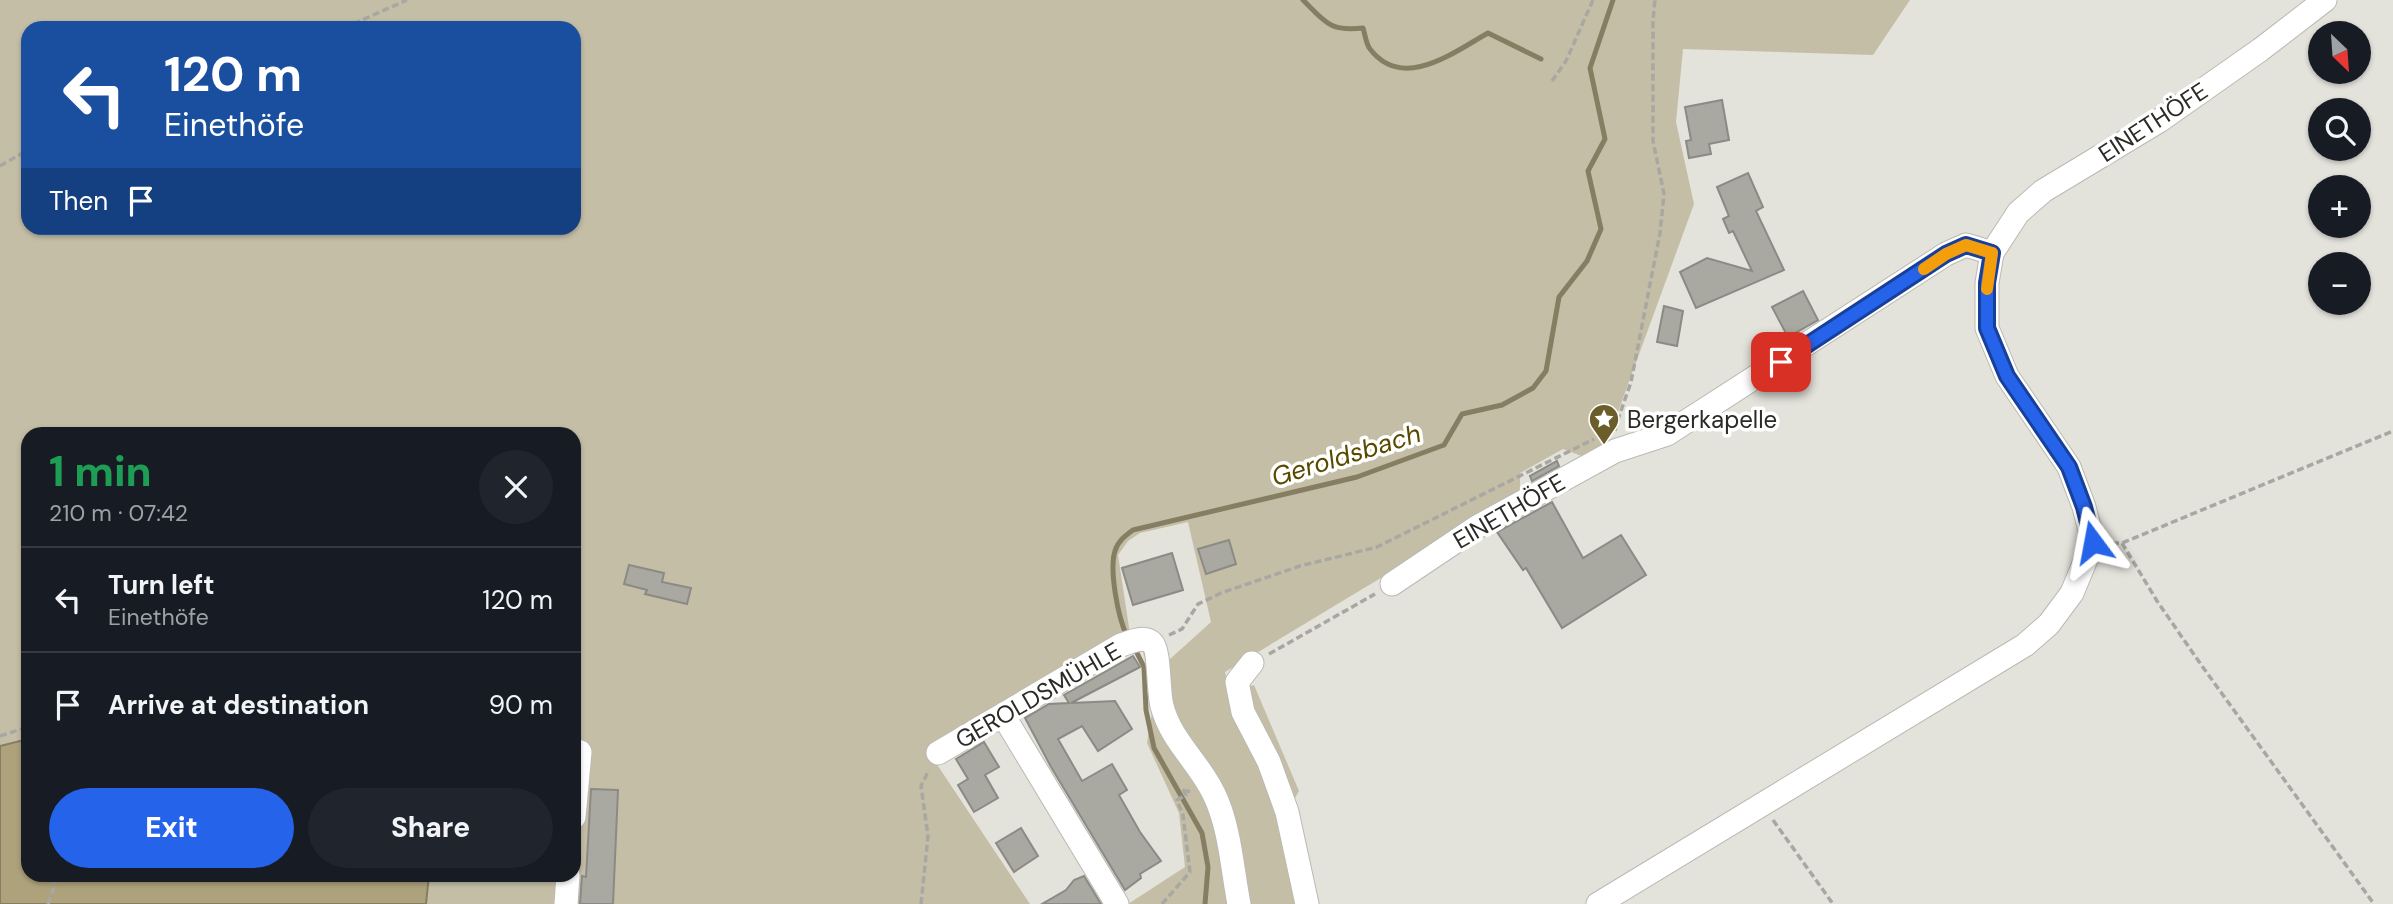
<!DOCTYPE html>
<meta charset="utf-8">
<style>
:root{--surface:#171b24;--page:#20242c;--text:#f1f3f6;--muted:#9ea1a6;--line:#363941;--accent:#2563eb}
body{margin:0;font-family:"DM Sans",sans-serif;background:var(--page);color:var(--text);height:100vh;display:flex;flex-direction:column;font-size:26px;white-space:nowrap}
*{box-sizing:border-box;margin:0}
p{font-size:23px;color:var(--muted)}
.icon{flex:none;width:38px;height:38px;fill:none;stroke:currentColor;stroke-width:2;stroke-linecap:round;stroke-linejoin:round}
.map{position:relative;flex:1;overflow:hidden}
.sheet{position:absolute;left:21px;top:427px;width:560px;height:455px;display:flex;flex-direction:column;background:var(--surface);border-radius:21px;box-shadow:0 2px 5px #0004}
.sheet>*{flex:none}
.guide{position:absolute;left:21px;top:21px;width:560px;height:214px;border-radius:21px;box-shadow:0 2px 5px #0004;background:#1a4fa0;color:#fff;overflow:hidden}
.needle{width:46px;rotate:155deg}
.tools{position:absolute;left:2308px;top:21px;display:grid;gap:14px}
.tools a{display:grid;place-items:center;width:63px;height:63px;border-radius:50%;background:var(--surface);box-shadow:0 2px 5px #0004;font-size:35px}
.pin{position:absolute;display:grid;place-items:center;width:60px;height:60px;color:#fff;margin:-30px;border-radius:14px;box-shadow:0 4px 10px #0006}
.me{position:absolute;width:77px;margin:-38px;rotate:347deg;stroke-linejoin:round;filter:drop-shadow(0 0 5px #0008)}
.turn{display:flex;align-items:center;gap:24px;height:147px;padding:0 28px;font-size:32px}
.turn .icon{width:91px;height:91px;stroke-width:2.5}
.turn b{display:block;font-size:49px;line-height:60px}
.then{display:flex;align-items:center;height:66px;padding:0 28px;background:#0003;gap:14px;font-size:26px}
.round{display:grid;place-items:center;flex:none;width:74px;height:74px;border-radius:37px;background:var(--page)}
.head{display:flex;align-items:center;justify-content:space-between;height:119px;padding:0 28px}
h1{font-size:42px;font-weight:800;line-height:52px;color:#1e9e55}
.cta{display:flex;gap:14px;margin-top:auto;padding:14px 28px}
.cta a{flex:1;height:80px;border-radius:42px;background:var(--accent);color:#fff;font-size:28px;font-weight:800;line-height:80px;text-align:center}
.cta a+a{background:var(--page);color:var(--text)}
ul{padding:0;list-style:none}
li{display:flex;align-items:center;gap:21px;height:105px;padding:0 28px;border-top:2px solid var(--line)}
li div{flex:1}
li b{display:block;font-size:26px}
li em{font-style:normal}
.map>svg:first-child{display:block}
</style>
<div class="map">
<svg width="2393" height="904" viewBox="0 0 2393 904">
<rect width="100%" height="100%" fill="#e3e2db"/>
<path fill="#c5bea7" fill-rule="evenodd" d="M0,0h1910l-37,55 -190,-6 -7,73 18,82 -90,246 -17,8 -24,-9 -43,24v21l-295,178 5,20 24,-7 45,106 -8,14 20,99h-183l57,-37 -6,-54 -32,-70 12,-74 52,-47 -23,-100 -48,11 -12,8 -10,14 12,79 -202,117 102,153h-1030zM28,28h546v200h-546zM28,434h546v441h-546z"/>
<polygon fill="#ada27b" stroke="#867e62" stroke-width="2" points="28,739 28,875 429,875 426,904 0,904 0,746"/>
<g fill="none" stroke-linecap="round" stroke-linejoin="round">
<g stroke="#867e62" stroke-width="5">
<path d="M1303,0c22,22 27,32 60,28 2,6 3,16 7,21 33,43 84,3 118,-16l53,26"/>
<path d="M1127,636c-9,-18 -18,-66 -12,-85 3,-10 10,-15 18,-21l224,-53 87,-32 18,-31 40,-9 31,-17 13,-17 13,-74 28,-36 14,-32 -13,-58 17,-32 -15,-71 23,-68"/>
<polyline points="1134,647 1144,667 1146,710 1154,748 1202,833 1208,867 1205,904"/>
</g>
</g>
<g fill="#a9a8a1" stroke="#8b8a84" stroke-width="2">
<polygon points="1722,100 1729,140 1709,144 1711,154 1689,158 1686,141 1691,140 1685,107"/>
<polygon points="1748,173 1763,207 1756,211 1784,270 1696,308 1680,272 1707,258 1752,271 1733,231 1729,233 1723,219 1729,216 1717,187"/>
<polygon points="1803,291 1818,320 1788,337 1772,307"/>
<polygon points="1664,306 1683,311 1677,346 1657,342"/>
<polygon points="1557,461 1559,466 1532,481 1530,476"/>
<polygon points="1552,502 1583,558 1621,535 1646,575 1562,628 1526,568 1523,570 1497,532"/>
<polygon points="1229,540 1236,564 1206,574 1198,549"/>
<polygon points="1172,553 1183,590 1133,605 1122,568"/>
<polygon points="629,565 664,573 662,582 691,588 687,604 645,594 647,590 624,584"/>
<polygon points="1133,656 1140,667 1071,703 1115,701 1132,729 1098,751 1082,726 1058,739 1082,781 1112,764 1127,790 1119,795 1140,832 1161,861 1140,874 1141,878 1125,890 1051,767 1025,718 1049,704 1069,703 1064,695"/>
<polygon points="984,742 999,767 985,775 998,798 974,812 958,785 968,779 956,759"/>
<polygon points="591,789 618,790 613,904 580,904 582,876 586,877"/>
<polygon points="1021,828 1038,856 1014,872 996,843"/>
<polygon points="1084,876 1101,904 1042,904 1066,890 1074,880"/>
</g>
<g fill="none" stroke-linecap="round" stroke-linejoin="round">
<g stroke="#bbb9b3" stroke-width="25">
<g id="minor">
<polyline points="1392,584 1477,527 1615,451 1667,434 1946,254 1966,245 1992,253 2018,213 2043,191 2159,121 2260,50 2325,0"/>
<polyline points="1252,663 1237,682 1243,712 1269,762 1287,812 1307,904"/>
<polyline points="1003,715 1117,904"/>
<polyline points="574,750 580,752 574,817"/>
<path d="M938,753l183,-108c10,-3 23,-10 31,-2 8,7 6,49 10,63 9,35 37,56 52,88 16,33 18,74 25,110"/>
<polyline points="566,904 568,875"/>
<polyline points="1598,904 2025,645 2049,624 2072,593 2093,542 2084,507 2069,467 2007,376 1987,328 1987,283 1992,253"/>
</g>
</g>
<g stroke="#a8a7a1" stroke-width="3.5" stroke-dasharray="7 3.5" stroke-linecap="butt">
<polyline points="344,28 407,0"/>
<polyline points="1552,81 1566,61 1593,0"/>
<polyline points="0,166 28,150"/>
<polyline points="1615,431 1616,425 1631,382 1660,233 1664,194 1653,141 1653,20 1655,0"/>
<polyline points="2112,543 2122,543 2393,431"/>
<polyline points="2122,543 2157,601 2202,666 2374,904"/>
<polyline points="1169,635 1182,629 1198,604 1221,593 1300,566 1377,547 1594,439"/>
<polyline points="1269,654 1375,594"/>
<polyline points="0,736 28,727"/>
<polyline points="1773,820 1833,904"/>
<polyline points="48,904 58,875"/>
<polyline points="921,904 928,836 921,786 929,770"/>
<polyline points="1162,904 1190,872 1183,815 1177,800 1186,795 1183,789 1190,792"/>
</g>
<use href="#minor" stroke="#fff" stroke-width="23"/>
</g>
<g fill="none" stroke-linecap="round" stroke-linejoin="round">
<g stroke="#184099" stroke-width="18">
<polyline id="route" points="1781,362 1946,254 1966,245 1992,253 1987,283 1987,328 2007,376 2069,467 2084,507 2093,542"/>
</g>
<use href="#route" stroke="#2563eb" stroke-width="12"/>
<polyline stroke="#f59e0b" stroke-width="12" points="1924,269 1946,254 1966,245 1992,253 1987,289"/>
</g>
<defs>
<g id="sight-pin" transform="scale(1.575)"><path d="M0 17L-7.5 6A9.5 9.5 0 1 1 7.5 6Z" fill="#6b5e2b" stroke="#fff"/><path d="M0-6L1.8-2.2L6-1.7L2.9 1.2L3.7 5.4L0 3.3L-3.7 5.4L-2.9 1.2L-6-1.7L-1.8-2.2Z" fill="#fff"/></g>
</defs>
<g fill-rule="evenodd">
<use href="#sight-pin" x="1604" y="419"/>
</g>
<g text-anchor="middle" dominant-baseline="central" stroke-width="7" stroke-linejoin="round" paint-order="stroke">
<g font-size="24" fill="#2a2a27" stroke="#fff">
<text transform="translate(2153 122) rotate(-33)">EINETHÖFE</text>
<text transform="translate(1509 511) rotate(-30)">EINETHÖFE</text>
<text transform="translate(1038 695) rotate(-30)">GEROLDSMÜHLE</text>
</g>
<g font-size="24" fill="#2a2a27" stroke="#fff" text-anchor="start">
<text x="1627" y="419">Bergerkapelle</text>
</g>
<g font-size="26" font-style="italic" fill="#5a4a00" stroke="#fff">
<text transform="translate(1346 455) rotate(-17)">Geroldsbach</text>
</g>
</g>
</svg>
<div class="tools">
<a><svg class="needle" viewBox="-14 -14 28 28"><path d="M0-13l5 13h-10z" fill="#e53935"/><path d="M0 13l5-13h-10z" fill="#9ea1a6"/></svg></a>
<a><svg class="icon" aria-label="search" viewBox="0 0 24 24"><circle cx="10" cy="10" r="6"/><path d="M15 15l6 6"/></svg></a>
<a>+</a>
<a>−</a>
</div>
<div class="pin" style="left:1781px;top:362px;background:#d93025"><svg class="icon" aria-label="arrive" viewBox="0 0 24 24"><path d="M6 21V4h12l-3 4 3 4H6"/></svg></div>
<svg class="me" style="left:2093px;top:542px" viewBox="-20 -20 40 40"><path d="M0-17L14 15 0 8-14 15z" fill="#2563eb" stroke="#fff" stroke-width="4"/></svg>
<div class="guide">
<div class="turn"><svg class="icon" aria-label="left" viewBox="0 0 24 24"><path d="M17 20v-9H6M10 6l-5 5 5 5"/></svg><div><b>120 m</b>Einethöfe</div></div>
<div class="then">Then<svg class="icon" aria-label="arrive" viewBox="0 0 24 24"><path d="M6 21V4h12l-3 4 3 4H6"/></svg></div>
</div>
<section class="sheet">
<div class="head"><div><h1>1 min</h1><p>210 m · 07:42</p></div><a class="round"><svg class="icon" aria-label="close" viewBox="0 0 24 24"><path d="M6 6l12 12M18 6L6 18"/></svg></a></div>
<ul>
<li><svg class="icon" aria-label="left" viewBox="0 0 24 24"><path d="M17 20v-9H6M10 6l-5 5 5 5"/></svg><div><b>Turn left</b><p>Einethöfe</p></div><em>120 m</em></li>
<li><svg class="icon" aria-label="arrive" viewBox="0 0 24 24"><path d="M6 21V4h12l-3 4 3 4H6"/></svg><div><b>Arrive at destination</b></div><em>90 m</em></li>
</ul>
<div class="cta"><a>Exit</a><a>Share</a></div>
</section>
</div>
